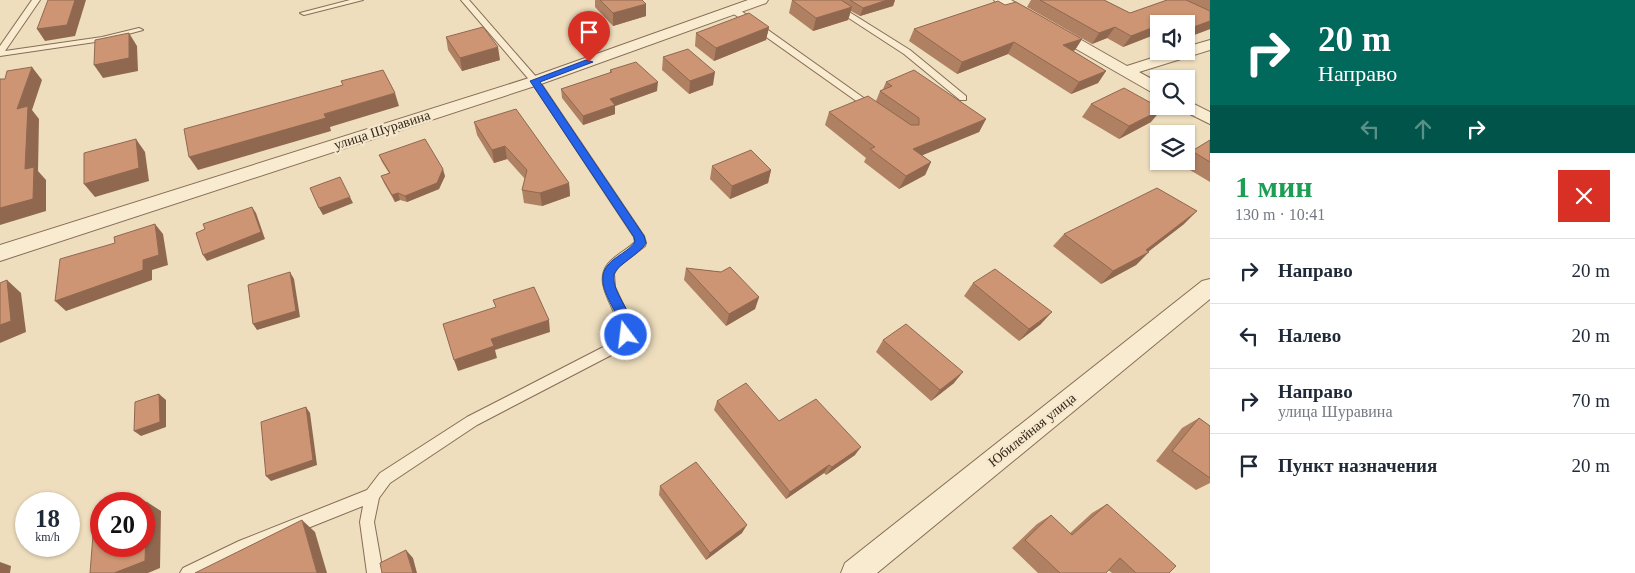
<!DOCTYPE html>
<html lang="ru">
<meta charset="utf-8">
<style>
:root{--surface:#fff;--page:#f2f2f3;--text:#1f2937;--muted:#747a83;--line:#e0e1e3}
body{margin:0;font-family:Georgia,serif;background:var(--page);color:var(--text);height:100vh;display:flex;flex-direction:column;font-size:19px;white-space:nowrap}
*{box-sizing:border-box;margin:0}
p{font-size:16px;color:var(--muted)}
.icon{flex:none;width:28px;height:28px;fill:none;stroke:currentColor;stroke-width:2;stroke-linecap:round;stroke-linejoin:round}
.map{position:relative;flex:1;overflow:hidden}
.details{display:flex;flex-direction:column;background:var(--surface);width:425px}
.details>*{flex:none}
.hud{background:#00695c;color:#fff;overflow:hidden}
.tools{position:absolute;left:1150px;top:15px;display:grid;gap:10px}
.tools a{display:grid;place-items:center;width:45px;height:45px;border-radius:0px;background:var(--surface);box-shadow:0 1px 4px #0004;font-size:25px}
.speed{position:absolute;left:15px;top:492px;display:flex;gap:10px;font-size:25px;font-weight:700;text-align:center}
.speed>*{display:grid;place-content:center;width:65px;height:65px;border-radius:50%;background:var(--surface);box-shadow:0 1px 4px #0004;line-height:1}
.speed small{font-size:12px;font-weight:400}
.speed .limit{border:8px solid #d22;background:#fff;color:#111}
.pin{position:absolute;display:grid;place-items:center;width:42px;height:42px;color:#fff;margin:-51px -21px;border-radius:50% 50% 50% 0;rotate:-45deg;box-shadow:0 0 5px #0007}
.pin .icon{rotate:45deg}
.me{position:absolute;width:55px;margin:-28px;rotate:345deg;stroke-linejoin:round;filter:drop-shadow(0 0 4px #0008)}
.turn{display:flex;align-items:center;gap:18px;height:105px;padding:0 25px;font-size:22px}
.turn .icon{width:65px;height:65px;stroke-width:2.5}
.turn b{display:block;font-size:35px;line-height:42px}
.lanes{display:flex;align-items:center;height:48px;padding:0 25px;background:#0003;justify-content:center;gap:25px;direction:ltr}
.lanes .off{opacity:.35}
.round{display:grid;place-items:center;flex:none;width:52px;height:52px;border-radius:0px;background:var(--page)}
.summary{display:flex;align-items:center;justify-content:space-between;height:85px;padding:0 25px}
h1{font-size:30px;font-weight:700;line-height:38px;color:#1e9e55}
ul{padding:0;list-style:none}
li{display:flex;align-items:center;gap:15px;height:65px;padding:0 25px;border-top:1px solid var(--line)}
li div{flex:1}
li b{display:block;font-size:19px}
li em{font-style:normal}
main{display:flex;flex:1;min-height:0}
.map>svg:first-child{display:block}
</style>
<main>
<div class="map">
<svg width="1210" height="573" viewBox="0 0 1210 573">
<rect width="100%" height="100%" fill="#eedebe"/>
<g fill="none" stroke-linecap="round" stroke-linejoin="round">
<g stroke="#866e56" stroke-width="2">
<g id="lane">
<polygon points="32,0 40,0 5,51 102,37 139,28 143,30 102,41 0,56 0,46"/>
<polygon points="350,0 363,0 304,15 300,13"/>
<path d="M461,0h8l69,79 106,157 2,7 -1,3 -27,21 -4,7 1,13 15,32 2,16 -11,15 -144,75 -87,58 -11,15 -5,24 9,51h-16l-7,-51 3,-16 -115,46 -44,21h-24l3,-5 56,-27 128,-51 13,-17 87,-56 146,-75 7,-8c0,-23 -29,-49 -12,-70 7,-9 19,-14 27,-22l-1,-5 -102,-154z"/>
<polygon points="821,0 830,0 910,50 966,96 966,100 960,100 904,54"/>
<polygon points="731,8 737,8 875,106 875,110 869,110 731,12"/>
</g>
</g>
<g stroke="#866e56" stroke-width="2">
<g id="street">
<polygon points="748,0 768,0 766,3 541,84 0,261 0,245 529,78"/>
<polygon points="994,0 1011,0 1127,66 1174,51 1186,51 1186,47 1210,40 1210,50 1139,72 1159,83 1159,95 1153,93 996,3"/>
<polygon points="1186,100 1210,112 1210,124 1180,109 1179,106 1186,106"/>
<polygon points="1210,279 1210,299 877,573 841,573 845,563 1202,281"/>
</g>
</g>
<use href="#lane" fill="#f9ebd0" fill-rule="evenodd"/>
<use href="#street" fill="#f9ebd0" fill-rule="evenodd"/>
</g>
<g fill="#b08063">
<polygon points="595,0 642,0 646,4 646,16 613,26 595,7"/>
<polygon points="792,0 895,0 893,6 860,16 851,11 848,20 813,31 789,13"/>
<polygon points="1031,0 1104,0 1130,13 1167,0 1210,0 1210,29 1186,38 1186,24 1159,24 1159,33 1123,47 1107,38 1092,44 1027,7"/>
<polygon points="1005,5 1082,39 1075,50 1073,51 1106,71 1098,83 1071,94 1008,54 957,74 909,41 914,29"/>
<polygon points="769,27 766,40 714,61 695,46 696,33"/>
<polygon points="446,37 500,60 462,71 448,50"/>
<polygon points="663,57 713,85 689,94 662,70"/>
<polygon points="610,70 657,91 615,106 615,114 583,125 562,98 561,89 610,73"/>
<polygon points="886,82 986,119 979,132 922,155 931,162 925,175 899,189 864,162 866,158 825,125 829,112 876,101 880,91 883,89"/>
<polygon points="1091,104 1151,122 1119,139 1082,117"/>
<polygon points="474,122 569,183 570,196 542,206 524,203 522,190 525,179 507,159 494,163 477,135"/>
<polygon points="1210,140 1210,182 1180,164 1182,161 1186,161 1186,157 1192,151"/>
<polygon points="379,155 445,176 439,189 407,202 400,200 395,202 384,183 381,176 389,173 382,162"/>
<polygon points="712,166 771,170 768,183 730,199 710,179"/>
<polygon points="1184,224 1148,252 1136,265 1101,284 1053,246 1064,234"/>
<polygon points="686,268 721,272 759,297 755,309 726,326 684,280"/>
<polygon points="973,283 1041,324 1019,341 964,296"/>
<polygon points="883,340 954,383 931,401 876,352"/>
<polygon points="717,401 779,421 855,455 826,475 824,473 786,499 714,410"/>
<polygon points="1199,418 1210,426 1210,483 1196,490 1156,461 1182,428"/>
<polygon points="660,486 742,533 706,560 659,495"/>
<polygon points="1107,504 1169,573 1112,573 1108,570 1106,573 1038,573 1012,548 1037,524 1051,515 1070,533 1092,513"/>
</g>
<g fill="#906850">
<polygon points="75,0 86,0 75,36 45,41 37,29"/>
<polygon points="887,0 895,0 893,6 860,16 863,8"/>
<polygon points="646,4 646,16 613,26 613,13"/>
<polygon points="852,7 848,20 813,31 816,18"/>
<polygon points="1210,21 1210,29 1186,38 1186,32 1188,29"/>
<polygon points="1159,25 1159,33 1123,47 1131,36"/>
<polygon points="769,27 766,40 714,61 716,48"/>
<polygon points="1115,27 1107,38 1092,44 1099,33"/>
<polygon points="129,33 137,46 138,71 103,78 94,65"/>
<polygon points="1082,39 1075,50 1056,57 1063,45"/>
<polygon points="1014,42 1008,54 957,74 962,62"/>
<polygon points="498,47 500,60 462,71 460,58"/>
<polygon points="32,67 42,80 32,110 39,119 38,171 46,180 46,211 0,225 0,208 25,169 17,109"/>
<polygon points="1106,71 1098,83 1071,94 1079,82"/>
<polygon points="715,72 713,85 689,94 690,81"/>
<polygon points="658,82 657,91 615,106 615,114 583,125 583,116 610,99"/>
<polygon points="395,93 399,106 330,127 331,131 198,170 189,157 324,114"/>
<polygon points="1162,109 1151,122 1119,139 1129,126"/>
<polygon points="986,119 979,132 906,162 913,149"/>
<polygon points="136,139 145,152 149,181 95,197 84,184"/>
<polygon points="505,146 507,159 494,163 492,150"/>
<polygon points="931,162 925,175 899,189 906,176"/>
<polygon points="443,169 445,176 439,189 407,202 405,196"/>
<polygon points="771,170 768,183 730,199 732,186"/>
<polygon points="569,183 570,196 542,206 540,193"/>
<polygon points="398,193 400,200 395,202 392,195"/>
<polygon points="350,197 353,203 323,215 319,208"/>
<polygon points="252,207 256,213 265,239 207,261 203,255"/>
<polygon points="1197,211 1184,224 1145,254 1149,252 1136,265 1101,284 1113,271 1146,250"/>
<polygon points="155,224 163,234 168,265 152,270 152,280 66,311 55,301"/>
<polygon points="290,272 294,279 300,317 257,330 253,324"/>
<polygon points="7,280 21,293 26,332 0,343 0,325"/>
<polygon points="759,297 755,309 726,326 729,314"/>
<polygon points="1052,312 1041,324 1019,341 1029,329"/>
<polygon points="549,320 550,332 495,350 497,358 458,371 454,360 491,339"/>
<polygon points="963,372 954,383 931,401 940,390"/>
<polygon points="159,394 166,400 166,427 141,436 134,431"/>
<polygon points="306,407 310,413 317,465 271,481 266,476"/>
<polygon points="861,447 855,455 826,475 832,467"/>
<polygon points="829,465 824,473 786,499 790,492"/>
<polygon points="147,502 161,511 160,568 148,573 114,573"/>
<polygon points="302,520 315,532 327,573 317,573"/>
<polygon points="747,525 742,533 706,560 710,553"/>
<polygon points="406,550 413,558 417,573 413,573"/>
<polygon points="0,562 11,566 10,573 0,573"/>
</g>
<g fill="#cd9573" stroke="#906850">
<polygon points="48,0 75,0 67,25 37,29"/>
<polygon points="600,0 642,0 646,4 613,13"/>
<polygon points="792,0 841,0 852,7 816,18"/>
<polygon points="850,0 887,0 863,8"/>
<polygon points="1040,0 1104,0 1130,13 1167,0 1186,0 1210,11 1210,21 1188,29 1186,28 1186,24 1178,24 1171,20 1163,24 1159,24 1159,25 1131,36 1115,27 1099,33"/>
<polygon points="998,1 1005,5 1016,2 1082,39 1063,45 1106,71 1079,82 1014,42 962,62 914,29"/>
<polygon points="749,13 769,27 716,48 696,33"/>
<polygon points="483,27 498,47 460,58 446,37"/>
<polygon points="129,33 129,58 94,65 95,40"/>
<polygon points="688,49 715,72 690,81 663,57"/>
<polygon points="636,62 658,82 610,99 615,105 583,116 561,89 612,72 610,70"/>
<polygon points="32,67 17,109 28,106 25,169 34,167 33,199 0,208 0,79 5,79 7,71"/>
<polygon points="383,70 395,93 324,114 326,118 189,157 184,129 343,85 341,81"/>
<polygon points="914,70 986,119 913,149 931,162 906,176 870,149 875,147 829,112 868,96 911,125 919,125 919,118 880,91 892,86 886,82"/>
<polygon points="1124,88 1162,109 1129,126 1091,104"/>
<polygon points="516,109 569,183 540,193 522,190 527,170 505,146 492,150 474,122"/>
<polygon points="136,139 139,168 84,184 84,153"/>
<polygon points="425,139 443,169 437,183 405,196 398,193 392,195 381,176 390,173 379,155"/>
<polygon points="1210,140 1210,162 1192,151"/>
<polygon points="751,150 771,170 732,186 712,166"/>
<polygon points="340,177 350,197 319,208 310,188"/>
<polygon points="1157,188 1197,211 1146,250 1149,252 1113,271 1064,234"/>
<polygon points="252,207 261,232 203,255 196,233 205,229 203,224"/>
<polygon points="155,224 159,255 143,260 143,270 55,301 60,259 115,243 114,237"/>
<polygon points="730,267 759,297 729,314 686,268 721,272"/>
<polygon points="995,269 1052,312 1029,329 973,283"/>
<polygon points="290,272 296,311 253,324 248,285"/>
<polygon points="7,280 11,321 0,325 0,283"/>
<polygon points="534,287 549,320 491,339 494,346 454,360 443,324 496,307 493,300"/>
<polygon points="906,324 963,372 940,390 883,340"/>
<polygon points="746,383 779,421 816,399 861,447 832,467 829,465 790,492 717,401"/>
<polygon points="159,394 160,422 134,431 135,402"/>
<polygon points="306,407 313,460 266,476 261,422"/>
<polygon points="1199,418 1210,426 1210,478 1172,451"/>
<polygon points="696,462 747,525 710,553 660,486"/>
<polygon points="147,502 145,561 114,573 90,573 94,522 101,519 101,546 144,546 143,504"/>
<polygon points="1107,504 1176,566 1169,573 1136,573 1120,558 1106,573 1060,573 1025,540 1051,515 1072,535"/>
<polygon points="302,520 317,573 195,573"/>
<polygon points="406,550 413,573 382,573 380,563"/>
</g>
<path fill="#2563eb" stroke="#184099" d="M586,60l7,2 -53,20 104,154 2,7c-6,11 -31,23 -32,32 -3,21 27,43 17,63h-9c-3,-6 -2,-12 -4,-19 -6,-16 -24,-38 -10,-54 7,-9 20,-13 27,-23l-1,-5 -104,-156z"/>
<g text-anchor="middle" dominant-baseline="central" stroke-width="4.5" stroke-linejoin="round" paint-order="stroke">
<g font-size="14" fill="#35271b" stroke="#f5e8cd">
<text transform="translate(382 130) rotate(-18)">улица Шуравина</text>
<text transform="translate(1032 430) rotate(-39)">Юбилейная улица</text>
</g>
</g>
</svg>
<div class="tools">
<a><svg class="icon" aria-label="sound" viewBox="0 0 24 24"><path d="M4 9h4l5-4v14l-5-4H4zM17 9q2 3 0 6"/></svg></a>
<a><svg class="icon" aria-label="search" viewBox="0 0 24 24"><circle cx="10" cy="10" r="6"/><path d="M15 15l6 6"/></svg></a>
<a><svg class="icon" aria-label="layers" viewBox="0 0 24 24"><path d="M12 4l9 5-9 5-9-5zM3 14l9 5 9-5"/></svg></a>
</div>
<div class="speed"><div>18<small>km/h</small></div><div class="limit">20</div></div>
<div class="pin" style="left:589px;top:62px;background:#d93025"><svg class="icon" aria-label="arrive" viewBox="0 0 24 24"><path d="M6 21V4h12l-3 4 3 4H6"/></svg></div>
<svg class="me" style="left:626px;top:335px" viewBox="-20 -20 40 40"><circle r="17" fill="#2563eb" stroke="#fff" stroke-width="3"/><path d="M0-11L8 9 0 5-8 9z" fill="#fff"/></svg>
</div>
<section class="details">
<div class="hud">
<div class="turn"><svg class="icon" aria-label="right" viewBox="0 0 24 24"><path d="M7 20v-9h11M14 6l5 5-5 5"/></svg><div><b>20 m</b>Направо</div></div>
<div class="lanes"><svg class="icon off" aria-label="left" viewBox="0 0 24 24"><path d="M17 20v-9H6M10 6l-5 5 5 5"/></svg><svg class="icon off" aria-label="ahead" viewBox="0 0 24 24"><path d="M12 20V5M6 11l6-6 6 6"/></svg><svg class="icon" aria-label="right" viewBox="0 0 24 24"><path d="M7 20v-9h11M14 6l5 5-5 5"/></svg></div>
</div>
<div class="summary"><div><h1>1 мин</h1><p>130 m · 10:41</p></div><a class="round" style="background:#d93025;color:#fff"><svg class="icon" aria-label="close" viewBox="0 0 24 24"><path d="M6 6l12 12M18 6L6 18"/></svg></a></div>
<ul>
<li><svg class="icon" aria-label="right" viewBox="0 0 24 24"><path d="M7 20v-9h11M14 6l5 5-5 5"/></svg><div><b>Направо</b></div><em>20 m</em></li>
<li><svg class="icon" aria-label="left" viewBox="0 0 24 24"><path d="M17 20v-9H6M10 6l-5 5 5 5"/></svg><div><b>Налево</b></div><em>20 m</em></li>
<li><svg class="icon" aria-label="right" viewBox="0 0 24 24"><path d="M7 20v-9h11M14 6l5 5-5 5"/></svg><div><b>Направо</b><p>улица Шуравина</p></div><em>70 m</em></li>
<li><svg class="icon" aria-label="arrive" viewBox="0 0 24 24"><path d="M6 21V4h12l-3 4 3 4H6"/></svg><div><b>Пункт назначения</b></div><em>20 m</em></li>
</ul>
</section>
</main>
